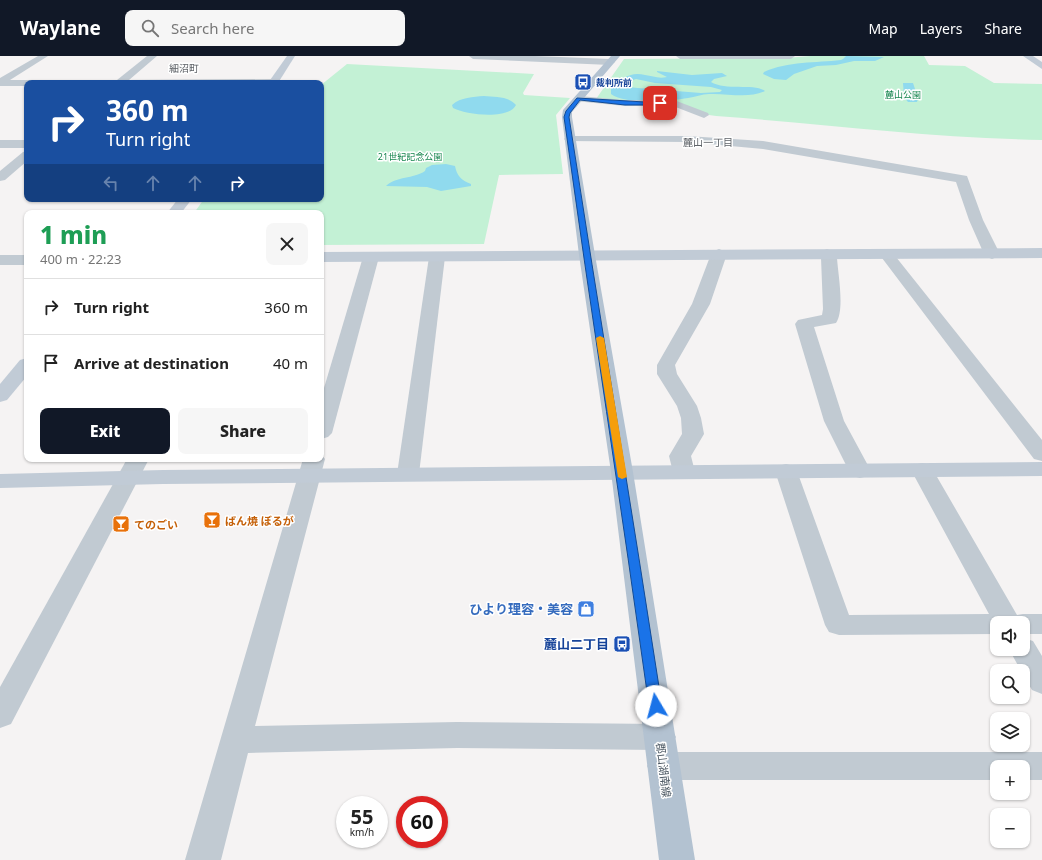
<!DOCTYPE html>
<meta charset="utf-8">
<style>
:root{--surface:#fff;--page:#f6f6f6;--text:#222;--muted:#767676;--line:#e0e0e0;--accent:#111827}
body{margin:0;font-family:"Noto Sans","Noto Sans JP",sans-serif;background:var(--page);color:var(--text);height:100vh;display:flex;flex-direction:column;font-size:15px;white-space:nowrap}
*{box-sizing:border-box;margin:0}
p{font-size:13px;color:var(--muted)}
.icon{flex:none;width:22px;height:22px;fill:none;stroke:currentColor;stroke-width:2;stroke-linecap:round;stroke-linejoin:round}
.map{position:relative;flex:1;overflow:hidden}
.details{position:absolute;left:24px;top:154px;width:300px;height:252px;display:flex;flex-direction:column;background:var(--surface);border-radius:8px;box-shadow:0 1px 3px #0004}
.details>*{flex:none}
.top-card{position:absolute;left:24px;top:24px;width:300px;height:122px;border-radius:8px;box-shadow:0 1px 3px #0004;background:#1a4fa0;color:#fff;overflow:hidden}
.buttons{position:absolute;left:990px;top:560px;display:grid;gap:8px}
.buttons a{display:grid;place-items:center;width:40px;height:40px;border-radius:8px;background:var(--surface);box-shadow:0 1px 3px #0004;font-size:20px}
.speed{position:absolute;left:336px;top:740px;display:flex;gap:8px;font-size:20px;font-weight:700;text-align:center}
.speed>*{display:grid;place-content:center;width:52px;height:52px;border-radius:50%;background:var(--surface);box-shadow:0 1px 3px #0004;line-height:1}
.speed small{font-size:10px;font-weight:400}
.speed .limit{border:6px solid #d22;background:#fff;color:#111}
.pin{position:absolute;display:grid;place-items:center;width:34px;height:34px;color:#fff;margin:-17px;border-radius:8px;box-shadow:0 2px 6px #0006}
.me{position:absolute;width:44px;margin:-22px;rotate:352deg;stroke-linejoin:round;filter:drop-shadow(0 0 3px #0008)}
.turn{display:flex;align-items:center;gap:14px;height:84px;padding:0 16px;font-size:18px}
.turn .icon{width:52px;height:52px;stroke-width:2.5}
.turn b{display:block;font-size:28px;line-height:34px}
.lanes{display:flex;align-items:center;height:38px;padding:0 16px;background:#0003;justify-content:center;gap:20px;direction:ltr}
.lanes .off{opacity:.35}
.round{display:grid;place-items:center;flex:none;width:42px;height:42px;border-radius:8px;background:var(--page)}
.head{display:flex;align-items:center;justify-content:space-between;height:68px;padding:0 16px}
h1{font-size:24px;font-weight:800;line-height:30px;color:#1e9e55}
.button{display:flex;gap:8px;margin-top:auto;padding:8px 16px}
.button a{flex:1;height:46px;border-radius:8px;background:var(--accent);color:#fff;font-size:16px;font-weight:800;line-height:46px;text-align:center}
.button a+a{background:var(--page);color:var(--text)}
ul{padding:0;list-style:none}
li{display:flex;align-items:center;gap:12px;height:56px;padding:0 16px;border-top:1px solid var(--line)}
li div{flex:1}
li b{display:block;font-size:15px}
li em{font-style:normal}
header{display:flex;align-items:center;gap:24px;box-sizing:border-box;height:56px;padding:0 20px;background:var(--accent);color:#fff}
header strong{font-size:19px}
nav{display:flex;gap:22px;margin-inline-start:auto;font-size:14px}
.search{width:280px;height:36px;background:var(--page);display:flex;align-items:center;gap:10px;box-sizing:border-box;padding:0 14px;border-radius:8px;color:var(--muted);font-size:15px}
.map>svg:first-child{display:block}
</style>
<header>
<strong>Waylane</strong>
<div class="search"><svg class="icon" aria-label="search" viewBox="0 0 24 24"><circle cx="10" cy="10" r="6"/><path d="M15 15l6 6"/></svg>Search here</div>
<nav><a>Map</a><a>Layers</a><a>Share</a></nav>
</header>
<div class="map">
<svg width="1042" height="804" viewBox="0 0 1042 804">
<rect width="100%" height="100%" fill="#f5f3f3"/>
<g fill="#c3f1d5">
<path d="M810,0h114l5,9 36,1 29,17 48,1v56c-109,-2 -217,-16 -326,-24l-7,-1 -36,-14 -28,2 -49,-4 28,-40 162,-1z"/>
<polygon points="347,8 534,18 523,37 524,39 570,42 556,59 563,118 499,119 484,188 321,189 321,157 194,157 204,143 321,143 321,29"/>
</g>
<g fill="#90daee" fill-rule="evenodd">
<path d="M846,0l38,1 -9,4h-21l-18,4 -19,1 -23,8 -8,6 -12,-1 -11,-5 1,-2c24,-11 52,-9 77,-12l2,-1z"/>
<path d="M657,15l35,4 30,-2 5,3 -13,3 -3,3c15,9 43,1 54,9 -17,8 -38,2 -56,3 -7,0 -14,3 -21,4 -18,3 -62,7 -77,-4v-6c9,-9 20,-17 34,-13 8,1 13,4 22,2l-10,-5zM636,23l19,4 56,4 11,3 -2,2 -19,1 -63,-5 -10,-1 -3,-2 5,-4z"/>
<polygon points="903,27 913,27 918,42 917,46 908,46 904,41"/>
<path d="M484,40c11,1 24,0 32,9 -7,15 -50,10 -63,3l-1,-3c9,-8 21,-8 32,-9z"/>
<path d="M446,108l9,2c2,10 6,14 16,18v2l-30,5 -14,-4 -41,-1c11,-10 27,-7 39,-15l1,-3 6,-3z"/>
</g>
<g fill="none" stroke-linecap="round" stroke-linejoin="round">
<g fill="#c1cad2" fill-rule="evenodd">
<polygon points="38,0 48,0 10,24 117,24 147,0 157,0 129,24 274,23 279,26 27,27 27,30 0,30 0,22"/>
<polygon points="469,0 535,0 610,3 615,6 610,9 473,3"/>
<polygon points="676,0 795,0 791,3 680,3"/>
<polygon points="579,40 625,44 674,44 708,57 709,59 704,62 673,50 625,50 575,45 574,43"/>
<polygon points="570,80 687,80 763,85 967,120 983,164 1000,198 997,201 992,203 987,201 984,198 969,164 956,126 763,93 687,86 566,85 564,83 566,81"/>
<rect x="0" y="84" width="27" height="8"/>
<polygon points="27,95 27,105 5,124 0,125 0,115 23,96"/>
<polygon points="719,193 724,195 727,198 710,248 675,309 677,318 697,350 701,362 704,378 691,400 695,416 692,421 684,423 676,421 673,416 669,400 682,378 681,362 677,350 657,318 657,309 692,248 711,198 714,195"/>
<path d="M827,193l5,2 5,7c1,16 8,52 -1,65l-22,4 30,94 27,50 -3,5 -8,2 -8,-2 -3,-5 -25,-50 -29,-97 3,-4 24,-5 1,-6 -2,-51 -2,-4 3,-3z"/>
<polygon points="887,194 892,196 1042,384 1042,405 1034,403 882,202 879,199 882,196"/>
<polygon points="371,196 376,198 379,201 332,377 328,381 321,383 321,342 363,201 366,198"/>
<polygon points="437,196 442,198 445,201 419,418 416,423 408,425 400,423 397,418 429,201 432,198"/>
<rect x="0" y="199" width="27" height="10"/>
<polygon points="321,398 325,403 255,670 457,666 660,668 671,672 676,681 671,690 660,694 457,692 248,697 221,804 185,804 303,403 321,403"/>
<polygon points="127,403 149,403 11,668 0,672 0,631"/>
<polygon points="922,407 930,409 933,414 1017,559 1023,558 1042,558 1042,578 1023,578 1023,567 997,567 997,578 839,579 829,576 825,569 775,415 778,410 786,408 794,410 797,415 849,559 989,558 911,414 914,409"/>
<polygon points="1023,582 1033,585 1042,600 1042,638 1032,634 1023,619 1023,615 1021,615 1009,593 1023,593"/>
<polygon points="663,696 1042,696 1042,724 1023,724 1023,711 997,711 997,724 663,724 652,720 647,710 652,700"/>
</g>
<g fill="#c1cbd6" fill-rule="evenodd">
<polygon points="287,0 295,0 278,27 268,27"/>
<polygon points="1023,0 1033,0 1042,6 1042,13"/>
<polygon points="178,143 192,143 181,157 167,157"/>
<polygon points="1042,192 1042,202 321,206 321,196"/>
<polygon points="27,302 27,320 7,344 0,346 0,328 20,304"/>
<polygon points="1042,406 1042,420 163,428 0,432 0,418 163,414"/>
</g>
<polygon fill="#b3c2d1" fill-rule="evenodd" points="611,0 620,0 572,56 572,61 595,199 633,416 695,804 659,804 611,416 579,199 562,61 563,54"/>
</g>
<path fill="#1a73e8" stroke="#114b97" d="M577,42l85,5 -2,2h-35l-45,-5 -10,13 -1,4c30,196 63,393 93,589l-2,4 -4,1 -5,-1 -2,-4c-27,-196 -58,-393 -85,-589l2,-6z"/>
<polygon fill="#f59e0b" points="600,280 604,282 627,421 622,423 618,421 596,282"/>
<defs>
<g id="bus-square" transform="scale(0.9)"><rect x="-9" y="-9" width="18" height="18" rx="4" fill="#1a4fb4" stroke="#fff"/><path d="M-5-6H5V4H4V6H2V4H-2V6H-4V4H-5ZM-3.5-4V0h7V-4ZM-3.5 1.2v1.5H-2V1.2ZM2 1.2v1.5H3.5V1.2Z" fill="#fff"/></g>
<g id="bar-square" transform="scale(0.9)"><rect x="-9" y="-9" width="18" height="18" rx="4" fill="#e8710a" stroke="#fff"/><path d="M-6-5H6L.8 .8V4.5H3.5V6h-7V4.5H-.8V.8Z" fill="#fff"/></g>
<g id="shop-square" transform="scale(0.9)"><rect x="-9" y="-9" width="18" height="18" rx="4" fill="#3f7fe0" stroke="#fff"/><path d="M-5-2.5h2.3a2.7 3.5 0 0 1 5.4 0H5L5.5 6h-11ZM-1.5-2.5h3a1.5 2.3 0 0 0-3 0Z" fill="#fff"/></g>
</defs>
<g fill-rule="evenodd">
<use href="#bus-square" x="583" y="26"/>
<use href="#bar-square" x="212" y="464"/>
<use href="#bar-square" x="121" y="468"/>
<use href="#shop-square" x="586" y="553"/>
<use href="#bus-square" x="622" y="588"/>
</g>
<g text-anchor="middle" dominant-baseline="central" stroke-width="3" stroke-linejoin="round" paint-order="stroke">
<g font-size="9" font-weight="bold" fill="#164399" stroke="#fff" text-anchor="start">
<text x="596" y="26">裁判所前</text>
</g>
<g font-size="9" fill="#17864f" stroke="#fff">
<text x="903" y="38">麓山公園</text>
<text x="410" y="100">21世紀記念公園</text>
</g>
<g font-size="10" fill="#5f6368" stroke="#fff">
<text x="184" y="12">細沼町</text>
<text x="708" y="86">麓山一丁目</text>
</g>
<g font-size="11" font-weight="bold" fill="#c56008" stroke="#fff" text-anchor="start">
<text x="225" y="464">ばん焼 ぼるが</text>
<text x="134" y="468">てのごい</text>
</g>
<g font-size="11" fill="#4a5661" stroke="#fff">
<text transform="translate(664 714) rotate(83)">郡山湖南線</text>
</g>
<g font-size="13" font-weight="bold" fill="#366cbe" stroke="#fff" text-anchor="end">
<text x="573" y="553">ひより理容・美容</text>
</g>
<g font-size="13" font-weight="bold" fill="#164399" stroke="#fff" text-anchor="end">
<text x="609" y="588">麓山二丁目</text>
</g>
</g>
</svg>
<div class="buttons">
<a><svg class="icon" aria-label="sound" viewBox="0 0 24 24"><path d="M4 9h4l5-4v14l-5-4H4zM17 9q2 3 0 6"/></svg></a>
<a><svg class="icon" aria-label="search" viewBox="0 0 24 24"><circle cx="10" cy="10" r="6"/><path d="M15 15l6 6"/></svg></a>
<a><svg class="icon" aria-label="layers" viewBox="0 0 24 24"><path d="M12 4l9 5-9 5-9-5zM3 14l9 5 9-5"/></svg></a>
<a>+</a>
<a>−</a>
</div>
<div class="speed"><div>55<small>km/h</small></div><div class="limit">60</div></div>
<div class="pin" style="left:660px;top:47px;background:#d93025"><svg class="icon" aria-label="arrive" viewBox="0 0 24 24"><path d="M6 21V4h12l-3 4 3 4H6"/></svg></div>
<svg class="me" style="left:656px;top:650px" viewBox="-20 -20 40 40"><circle r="19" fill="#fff"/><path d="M0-13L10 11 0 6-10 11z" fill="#1a73e8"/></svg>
<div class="top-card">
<div class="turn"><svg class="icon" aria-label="right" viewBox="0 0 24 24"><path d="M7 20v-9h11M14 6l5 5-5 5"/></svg><div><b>360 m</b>Turn right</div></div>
<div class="lanes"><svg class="icon off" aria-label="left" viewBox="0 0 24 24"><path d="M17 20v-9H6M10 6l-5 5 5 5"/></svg><svg class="icon off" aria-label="ahead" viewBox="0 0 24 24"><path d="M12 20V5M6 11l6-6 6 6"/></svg><svg class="icon off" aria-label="ahead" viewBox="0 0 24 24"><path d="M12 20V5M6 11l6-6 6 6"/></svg><svg class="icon" aria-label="right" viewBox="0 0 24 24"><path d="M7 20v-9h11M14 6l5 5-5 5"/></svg></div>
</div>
<section class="details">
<div class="head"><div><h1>1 min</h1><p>400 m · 22:23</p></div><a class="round"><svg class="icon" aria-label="close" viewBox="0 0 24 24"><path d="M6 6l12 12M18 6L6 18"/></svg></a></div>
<ul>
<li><svg class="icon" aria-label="right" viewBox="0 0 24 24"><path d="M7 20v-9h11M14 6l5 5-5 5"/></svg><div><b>Turn right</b></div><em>360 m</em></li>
<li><svg class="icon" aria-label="arrive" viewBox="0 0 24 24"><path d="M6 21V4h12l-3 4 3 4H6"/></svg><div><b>Arrive at destination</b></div><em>40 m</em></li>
</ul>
<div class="button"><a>Exit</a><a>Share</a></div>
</section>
</div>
